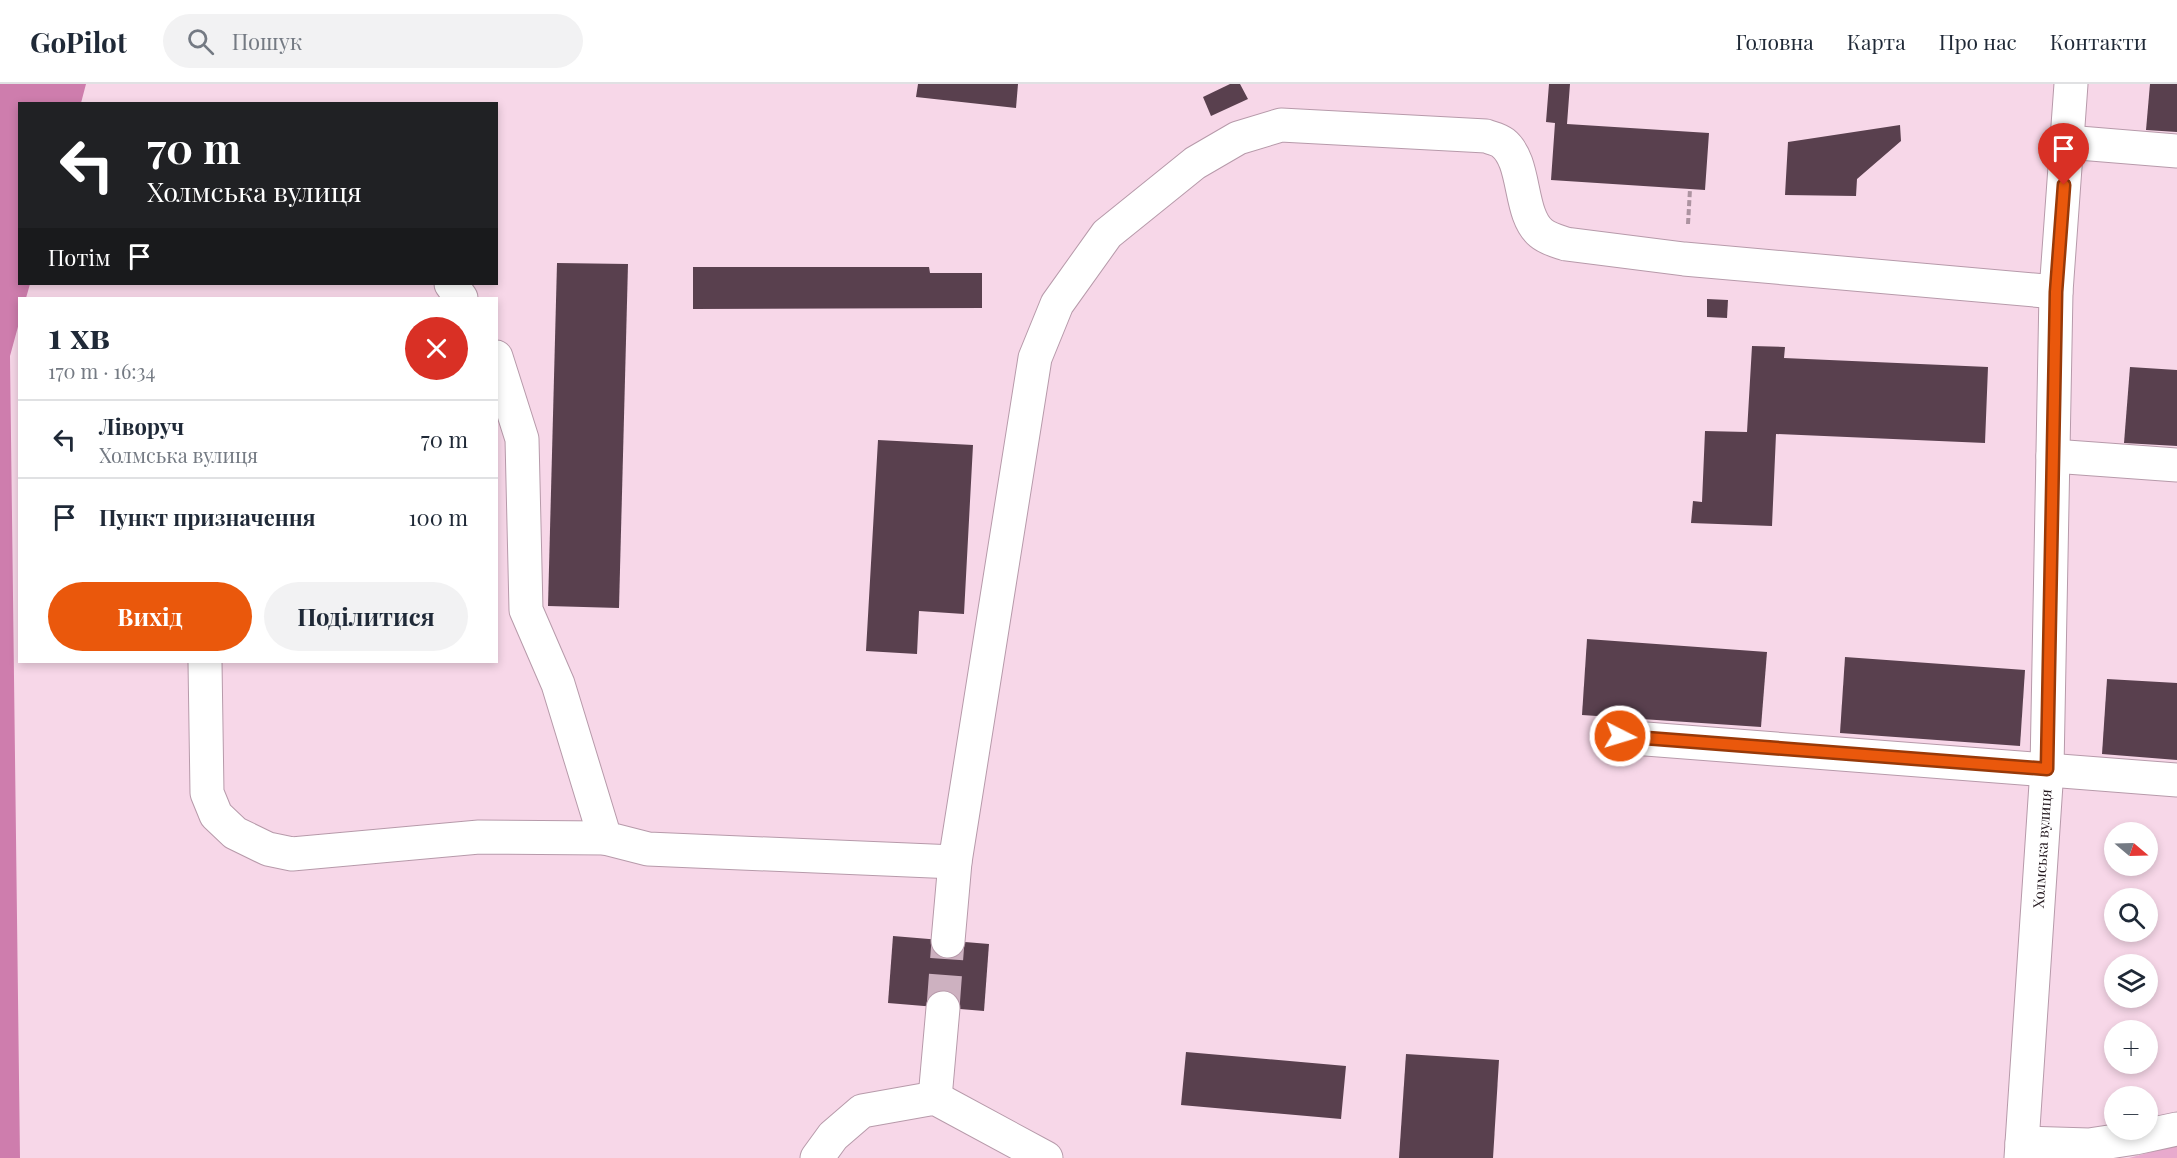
<!DOCTYPE html>
<html lang="uk">
<meta charset="utf-8">
<style>
:root{--surface:#fff;--page:#f2f2f3;--text:#1f2937;--muted:#747a83;--line:#e0e1e3;--accent:#ea580c}
body{margin:0;font-family:"Playfair Display",serif;background:var(--page);color:var(--text);height:100vh;display:flex;flex-direction:column;font-size:22px;white-space:nowrap}
*{box-sizing:border-box;margin:0}
p{font-size:20px;color:var(--muted)}
.icon{flex:none;width:33px;height:33px;fill:none;stroke:currentColor;stroke-width:2;stroke-linecap:round;stroke-linejoin:round}
.map{position:relative;flex:1;overflow:hidden}
.sheet{position:absolute;left:18px;top:213px;width:480px;height:366px;display:flex;flex-direction:column;background:var(--surface);border-radius:0px;box-shadow:0 3px 9px #0003}
.sheet>*{flex:none}
.top-card{position:absolute;left:18px;top:18px;width:480px;height:183px;border-radius:0px;box-shadow:0 3px 9px #0003;background:#202124;color:#fff;overflow:hidden}
.needle{width:39px;rotate:109deg}
.fabs{position:absolute;left:2104px;top:738px;display:grid;gap:12px}
.fabs a{display:grid;place-items:center;width:54px;height:54px;border-radius:50%;background:var(--surface);box-shadow:0 3px 9px #0003;font-size:30px}
.pin{position:absolute;display:grid;place-items:center;width:51px;height:51px;color:#fff;margin:-62px -26px;border-radius:50% 50% 50% 0;rotate:-45deg;box-shadow:0 0 6px #0007}
.pin .icon{rotate:45deg}
.me{position:absolute;width:66px;margin:-33px;rotate:95deg;stroke-linejoin:round;filter:drop-shadow(0 0 4px #0008)}
.turn{display:flex;align-items:center;gap:21px;height:126px;padding:0 30px;font-size:27px}
.turn .icon{width:78px;height:78px;stroke-width:2.5}
.turn b{display:block;font-size:42px;line-height:51px}
.then{display:flex;align-items:center;height:57px;padding:0 30px;background:#0003;gap:12px;font-size:22px}
.round{display:grid;place-items:center;flex:none;width:63px;height:63px;border-radius:32px;background:var(--page)}
.summary{display:flex;align-items:center;justify-content:space-between;height:102px;padding:0 30px}
h1{font-size:36px;font-weight:700;line-height:45px}
.button{display:flex;gap:12px;margin-top:auto;padding:12px 30px}
.button a{flex:1;height:69px;border-radius:36px;background:var(--accent);color:#fff;font-size:24px;font-weight:700;line-height:69px;text-align:center}
.button a+a{background:var(--page);color:var(--text)}
ul{padding:0;list-style:none}
li{display:flex;align-items:center;gap:18px;height:78px;padding:0 30px;border-top:2px solid var(--line)}
li div{flex:1}
li b{display:block;font-size:22px}
li em{font-style:normal}
header{display:flex;align-items:center;gap:36px;box-sizing:border-box;height:84px;padding:0 30px;background:var(--surface);border-bottom:2px solid var(--line)}
header strong{font-size:28px}
nav{display:flex;gap:33px;margin-inline-start:auto;font-size:21px}
.search{width:420px;height:54px;background:var(--page);display:flex;align-items:center;gap:15px;box-sizing:border-box;padding:0 21px;border-radius:33px;color:var(--muted);font-size:22px}
.map>svg:first-child{display:block}
</style>
<header>
<strong>GoPilot</strong>
<div class="search"><svg class="icon" aria-label="search" viewBox="0 0 24 24"><circle cx="10" cy="10" r="6"/><path d="M15 15l6 6"/></svg>Пошук</div>
<nav><a>Головна</a><a>Карта</a><a>Про нас</a><a>Контакти</a></nav>
</header>
<div class="map">
<svg width="2177" height="1074" viewBox="0 0 2177 1074">
<rect width="100%" height="100%" fill="#f7d7e8"/>
<polygon fill="#e8aacd" points="2177,1061 2177,1074 2128,1074 2129,1074"/>
<polygon fill="#ce7dad" points="0,0 86,0 81,19 20,20 20,200 30,200 26,214 20,214 19,239 10,272 20,1074 0,1074"/>
<g fill="#59404e">
<polygon points="918,0 1018,0 1016,24 916,13"/>
<polygon points="1230,0 1240,0 1248,15 1211,32 1203,13"/>
<polygon points="1549,0 1570,0 1567,40 1709,49 1705,106 1551,96 1555,39 1546,38"/>
<polygon points="2150,0 2177,0 2177,48 2146,46"/>
<polygon points="1900,41 1901,57 1857,95 1856,112 1785,111 1788,58"/>
<polygon points="557,179 628,180 619,524 548,522"/>
<polygon points="693,183 929,183 930,189 982,189 982,224 693,225"/>
<polygon points="1707,215 1728,216 1727,234 1707,233"/>
<polygon points="1752,262 1785,263 1784,274 1988,283 1985,359 1776,350 1772,442 1691,439 1693,417 1702,418 1705,347 1747,348"/>
<polygon points="2130,283 2177,286 2177,362 2124,359"/>
<polygon points="878,356 973,361 964,530 919,527 917,570 866,567"/>
<polygon points="1587,555 1767,568 1761,643 1582,631"/>
<polygon points="1845,573 2025,586 2020,662 1840,649"/>
<polygon points="2107,595 2177,599 2177,676 2102,670"/>
<polygon points="893,852 989,860 984,927 888,919"/>
<polygon points="1186,968 1346,982 1341,1035 1181,1021"/>
<polygon points="1406,970 1499,976 1493,1074 1399,1074"/>
</g>
<g fill="none" stroke-linecap="round" stroke-linejoin="round">
<polyline stroke="#cdb1c0" stroke-width="33" stroke-dasharray="33 16" stroke-linecap="butt" points="943,924 948,857"/>
<g stroke="#b79aaa" stroke-width="35">
<g id="minor">
<polyline points="2067,58 2177,67"/>
<polyline points="451,200 461,214"/>
<polyline points="496,273 522,355 526,526 558,600 605,754 648,765 955,778"/>
<polyline points="2053,372 2177,381"/>
<polyline points="205,578 207,709 216,731 235,749 268,765 292,770 479,753 605,754"/>
<polyline points="1620,653 2177,696"/>
<path d="M948,857l7,-79 80,-504 22,-54 50,-70 88,-71 43,-25 43,-13 205,11c5,2 12,3 17,7 24,19 15,71 38,90 7,6 16,8 25,11l118,15 372,33"/>
<polyline points="935,1014 943,924"/>
<polyline points="2022,1059 2089,1061 2135,1054 2177,1045"/>
<polyline points="817,1074 833,1052 862,1027 935,1014 1046,1074"/>
<path id="s1" d="M2021,1074l26,-389 9,-477 15,-208"/>
</g>
</g>
<polyline stroke="#ac93a0" stroke-width="4" stroke-dasharray="6 3" stroke-linecap="butt" points="1688,140 1690,105"/>
<use href="#minor" stroke="#fff" stroke-width="33"/>
</g>
<g fill="none" stroke-linecap="round" stroke-linejoin="round">
<g stroke="#983908" stroke-width="15">
<polyline id="route" points="1620,652 2047,685 2056,208 2064,101"/>
</g>
<use href="#route" stroke="#ea580c" stroke-width="10"/>
</g>
<g text-anchor="middle" dominant-baseline="central" stroke-width="6" stroke-linejoin="round" paint-order="stroke">
<g font-size="15" fill="#24191f" stroke="#f7d7e8">
<text stroke="none"><textPath href="#s1" startOffset="310">Холмська вулиця</textPath></text>
</g>
</g>
</svg>
<div class="fabs">
<a><svg class="needle" viewBox="-14 -14 28 28"><path d="M0-13l5 13h-10z" fill="#e53935"/><path d="M0 13l5-13h-10z" fill="#747a83"/></svg></a>
<a><svg class="icon" aria-label="search" viewBox="0 0 24 24"><circle cx="10" cy="10" r="6"/><path d="M15 15l6 6"/></svg></a>
<a><svg class="icon" aria-label="layers" viewBox="0 0 24 24"><path d="M12 4l9 5-9 5-9-5zM3 14l9 5 9-5"/></svg></a>
<a>+</a>
<a>−</a>
</div>
<div class="pin" style="left:2064px;top:101px;background:#d93025"><svg class="icon" aria-label="arrive" viewBox="0 0 24 24"><path d="M6 21V4h12l-3 4 3 4H6"/></svg></div>
<svg class="me" style="left:1620px;top:652px" viewBox="-20 -20 40 40"><circle r="17" fill="#ea580c" stroke="#fff" stroke-width="3"/><path d="M0-11L8 9 0 5-8 9z" fill="#fff"/></svg>
<div class="top-card">
<div class="turn"><svg class="icon" aria-label="left" viewBox="0 0 24 24"><path d="M17 20v-9H6M10 6l-5 5 5 5"/></svg><div><b>70 m</b>Холмська вулиця</div></div>
<div class="then">Потім<svg class="icon" aria-label="arrive" viewBox="0 0 24 24"><path d="M6 21V4h12l-3 4 3 4H6"/></svg></div>
</div>
<section class="sheet">
<div class="summary"><div><h1>1 хв</h1><p>170 m · 16:34</p></div><a class="round" style="background:#d93025;color:#fff"><svg class="icon" aria-label="close" viewBox="0 0 24 24"><path d="M6 6l12 12M18 6L6 18"/></svg></a></div>
<ul>
<li><svg class="icon" aria-label="left" viewBox="0 0 24 24"><path d="M17 20v-9H6M10 6l-5 5 5 5"/></svg><div><b>Ліворуч</b><p>Холмська вулиця</p></div><em>70 m</em></li>
<li><svg class="icon" aria-label="arrive" viewBox="0 0 24 24"><path d="M6 21V4h12l-3 4 3 4H6"/></svg><div><b>Пункт призначення</b></div><em>100 m</em></li>
</ul>
<div class="button"><a>Вихід</a><a>Поділитися</a></div>
</section>
</div>
